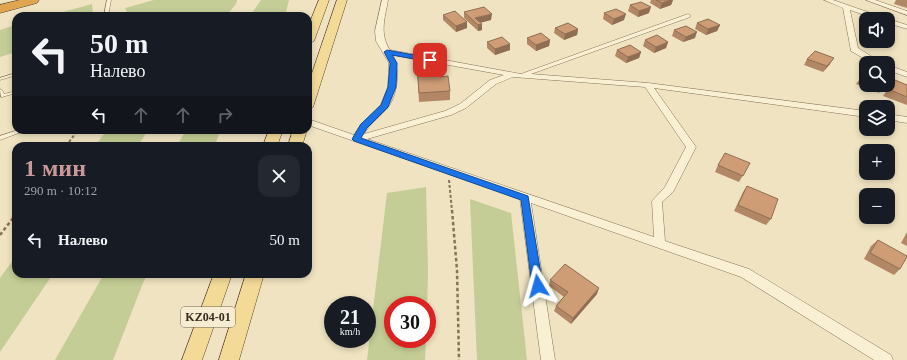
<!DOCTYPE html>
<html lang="ru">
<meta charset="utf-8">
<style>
:root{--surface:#171b24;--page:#242831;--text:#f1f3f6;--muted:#9ea1a6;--accent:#c99999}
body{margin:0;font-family:"Times New Roman",serif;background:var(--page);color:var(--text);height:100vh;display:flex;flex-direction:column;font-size:15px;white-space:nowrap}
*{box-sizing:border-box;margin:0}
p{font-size:13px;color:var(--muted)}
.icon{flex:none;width:22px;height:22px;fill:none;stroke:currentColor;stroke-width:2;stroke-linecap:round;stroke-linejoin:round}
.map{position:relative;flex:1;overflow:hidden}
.drawer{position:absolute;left:12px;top:142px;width:300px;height:136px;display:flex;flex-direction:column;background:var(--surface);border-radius:12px;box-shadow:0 2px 6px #0003}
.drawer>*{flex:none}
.hud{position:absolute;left:12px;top:12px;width:300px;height:122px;border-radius:12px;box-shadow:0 2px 6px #0003;background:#171b24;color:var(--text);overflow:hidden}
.controls{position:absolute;left:859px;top:12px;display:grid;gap:8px}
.controls a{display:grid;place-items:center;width:36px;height:36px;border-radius:8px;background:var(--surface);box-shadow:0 2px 6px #0003;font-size:20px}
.speed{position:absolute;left:324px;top:296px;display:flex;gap:8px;font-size:20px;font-weight:700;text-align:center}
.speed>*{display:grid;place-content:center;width:52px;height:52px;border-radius:50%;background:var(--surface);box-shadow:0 2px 6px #0003;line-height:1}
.speed small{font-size:10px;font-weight:400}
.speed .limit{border:6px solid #d22;background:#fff;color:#111}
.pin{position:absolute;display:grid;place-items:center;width:34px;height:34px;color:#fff;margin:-17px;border-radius:8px;box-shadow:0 2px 6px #0006}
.me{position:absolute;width:44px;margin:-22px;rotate:352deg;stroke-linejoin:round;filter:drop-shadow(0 0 3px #0008)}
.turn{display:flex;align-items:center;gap:14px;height:84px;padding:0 12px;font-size:18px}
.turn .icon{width:52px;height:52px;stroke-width:2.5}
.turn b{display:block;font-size:28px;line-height:34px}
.lanes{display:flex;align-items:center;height:38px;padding:0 12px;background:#0003;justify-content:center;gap:20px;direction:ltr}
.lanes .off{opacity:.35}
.round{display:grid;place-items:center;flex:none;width:42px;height:42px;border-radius:12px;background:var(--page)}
.summary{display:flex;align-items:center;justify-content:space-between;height:68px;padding:0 12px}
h1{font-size:24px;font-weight:700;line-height:30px;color:var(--accent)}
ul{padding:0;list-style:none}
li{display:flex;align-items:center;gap:12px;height:60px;padding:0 12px}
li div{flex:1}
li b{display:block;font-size:15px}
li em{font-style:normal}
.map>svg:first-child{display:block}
</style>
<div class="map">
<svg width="907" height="360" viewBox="0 0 907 360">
<rect width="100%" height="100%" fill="#efe3c1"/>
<g fill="#c4cd95">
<polygon points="154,0 237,0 236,4 226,16 184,14 170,16 129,16 125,8"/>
<polygon points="261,0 289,0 285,16 250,16"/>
<polygon points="92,4 93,16 48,16"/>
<polygon points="16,25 16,52 0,57 0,30"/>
<polygon points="107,130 148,130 138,146 95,146"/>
<polygon points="186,130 220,130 215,146 177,146"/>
<polygon points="426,187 428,271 427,314 427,305 393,305 393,339 426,339 425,360 367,360 387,193"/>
<polygon points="470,199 511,213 527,360 477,360"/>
<polygon points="16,256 16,274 53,274 0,352 0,278"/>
<polygon points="104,274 148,274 143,283 113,360 55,360"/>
</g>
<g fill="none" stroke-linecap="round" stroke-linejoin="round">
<g stroke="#887358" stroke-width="1">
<g id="lane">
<polygon points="107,0 111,0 108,16 104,16"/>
<polygon points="16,73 16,75 0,80 0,78"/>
<polygon points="0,89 2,90 4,94 16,91 16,93 2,97 1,97"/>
<polygon points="18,130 24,130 24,131 0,140 0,136"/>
</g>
</g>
<g stroke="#887358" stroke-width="1">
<g id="street">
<path d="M382,0h6c-3,19 -9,33 2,50l131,24 167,-60 2,1v2l-159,57 117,9 218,28v6l-212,-29 42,59 -23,45 -11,10 3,39 84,28 142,86 2,5h-19l-133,-83 -210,-74 24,157h-14l-21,-161 -212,-74v-6l46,16 7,-11 20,-20 7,-17 1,-24 -13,-22 -1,-10zM393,55l111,20 -14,5 -30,24 -15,7 -81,23c6,-11 18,-18 25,-28 9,-14 11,-37 4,-51zM513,77l132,10 41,60 -21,40 -13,14 2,36 -287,-98 84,-24 15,-7 30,-24z"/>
<polygon points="824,0 833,0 885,18 886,19 876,19 850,10 858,48 882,63 872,63 851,51 843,8"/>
<polygon points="866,0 875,0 907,11 907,15"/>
<polygon points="888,19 907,25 907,29 888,23"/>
<polygon points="888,65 907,72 907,77 888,70"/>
<polygon points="888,114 907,117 907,123 888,120"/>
</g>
</g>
<g stroke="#56412d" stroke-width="1">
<g id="primary">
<polygon points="319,0 329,0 314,41 308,44 308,27"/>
<polygon points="337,0 347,0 314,104 313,107 308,108 308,85"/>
<polygon points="269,130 283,130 277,146 263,146"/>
<polygon points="293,130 307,130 302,146 288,146"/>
<polygon points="214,274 232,274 202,360 182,360"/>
<polygon points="246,274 264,274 239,360 219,360"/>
</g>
</g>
<g stroke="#56412d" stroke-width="1">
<polygon id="highway" points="20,0 39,0 37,3 0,13 0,5"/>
</g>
<g stroke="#887358" stroke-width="2" stroke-dasharray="3 2" stroke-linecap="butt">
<polyline points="66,146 78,130"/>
<polyline points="449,180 452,211"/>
</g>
<g stroke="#887358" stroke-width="2.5" stroke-dasharray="3.5 2.5" stroke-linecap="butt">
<polyline points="452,210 457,270 459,360"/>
<polyline points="0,235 16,214"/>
</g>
<use href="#lane" fill="#f9f0d4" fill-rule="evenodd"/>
<use href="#street" fill="#f9f0d4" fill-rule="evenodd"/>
<use href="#primary" fill="#f3da97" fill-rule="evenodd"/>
<use href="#highway" fill="#e0a54f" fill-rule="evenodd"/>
</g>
<g fill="#b18765">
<polygon points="651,0 673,0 671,5 660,9 650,3"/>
<polygon points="896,0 907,0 907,8 894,4"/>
<polygon points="630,5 649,13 638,17 628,11"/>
<polygon points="464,12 491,20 480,22 482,30 478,31 464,18"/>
<polygon points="604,13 624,20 612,25 603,19"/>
<polygon points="443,15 467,22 467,28 456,32 443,20"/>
<polygon points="697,23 720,25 717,31 706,35 695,29"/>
<polygon points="555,28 578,29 577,35 564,40 554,33"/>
<polygon points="674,30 695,38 683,42 672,36"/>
<polygon points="527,38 550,40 549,46 536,51 527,44"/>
<polygon points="645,40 668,42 666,48 654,53 643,46"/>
<polygon points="487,42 510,44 510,50 495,55 487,48"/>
<polygon points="617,50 641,52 639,58 626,63 615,56"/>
<polygon points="807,59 830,64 823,72 804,65"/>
<polygon points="417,65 440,77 450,91 450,100 419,102"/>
<polygon points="866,71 866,85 885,85 879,93 856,84"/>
<polygon points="895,80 907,85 907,105 883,96"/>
<polygon points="750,163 739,182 715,172 718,165"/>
<polygon points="747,186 771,219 766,225 734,211 743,192"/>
<polygon points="907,232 907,246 901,243"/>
<polygon points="878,240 900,269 894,275 864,259 871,246"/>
<polygon points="550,280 597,294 571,324 554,311 556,306 564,297 549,286"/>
</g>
<g fill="#906e53">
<polygon points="671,0 673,0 671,5 660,9 662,3"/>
<polygon points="651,7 649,13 638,17 639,11"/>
<polygon points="492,14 491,20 476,24 475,18"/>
<polygon points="626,14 624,20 612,25 614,19"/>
<polygon points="467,22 467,28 456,32 456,26"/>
<polygon points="482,24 482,30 478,31 478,25"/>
<polygon points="720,25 717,31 706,35 708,29"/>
<polygon points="578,29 577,35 564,40 565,34"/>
<polygon points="697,32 695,38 683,42 686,37"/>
<polygon points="550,40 549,46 536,51 536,45"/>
<polygon points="668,42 666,48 654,53 656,47"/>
<polygon points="510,44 510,50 495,55 495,49"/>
<polygon points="641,52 639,58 626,63 628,57"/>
<polygon points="834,58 830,64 823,72 827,66"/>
<polygon points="599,288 597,294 571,324 573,318"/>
</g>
<g fill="#ce9d76" stroke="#906e53">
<polygon points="656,0 671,0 662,3"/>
<polygon points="641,2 651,7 639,11 630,5"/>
<polygon points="484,7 492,14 475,18 482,24 478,25 464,12"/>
<polygon points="616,9 626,14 614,19 604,13"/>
<polygon points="455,11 467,22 456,26 443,15"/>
<polygon points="708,19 720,25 708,29 697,23"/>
<polygon points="568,23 578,29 565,34 555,28"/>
<polygon points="686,26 697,32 686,37 674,30"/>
<polygon points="541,33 550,40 536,45 527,38"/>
<polygon points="657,35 668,42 656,47 645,40"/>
<polygon points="502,37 510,44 495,49 487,42"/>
<polygon points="630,45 641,52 628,57 617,50"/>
<polygon points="815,51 834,58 827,66 807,59"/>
<polygon points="438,64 440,77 448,76 450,91 419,93 417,65"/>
<polygon points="866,71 866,80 860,78"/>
<polygon points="895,80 907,85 907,97 888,89"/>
<polygon points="879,85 885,85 884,87"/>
<polygon points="725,153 750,163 743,176 718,165"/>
<polygon points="747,186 778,199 771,219 738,205"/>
<polygon points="878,240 907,256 907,257 900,269 870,253"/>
<polygon points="565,264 599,288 573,318 556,306 568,292 550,280"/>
</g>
<polygon fill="#1a73e8" stroke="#114b97" points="387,50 430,58 433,60 430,62 392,55 397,63 396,87 388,107 367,128 361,138 528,196 543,286 541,290 538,291 534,290 532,286 521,200 354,141 352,139 361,124 381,105 388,87 390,63 384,52"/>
<g text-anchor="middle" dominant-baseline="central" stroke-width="3" stroke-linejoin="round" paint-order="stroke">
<rect fill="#f6ecd1" stroke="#716553" stroke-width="1" x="181" y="307" width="54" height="20" rx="3"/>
<g font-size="12" font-weight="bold" fill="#382b1d">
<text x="208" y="317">KZ04-01</text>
</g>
</g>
</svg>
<div class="controls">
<a><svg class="icon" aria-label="sound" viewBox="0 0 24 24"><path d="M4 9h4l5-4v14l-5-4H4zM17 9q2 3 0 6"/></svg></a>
<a><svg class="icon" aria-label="search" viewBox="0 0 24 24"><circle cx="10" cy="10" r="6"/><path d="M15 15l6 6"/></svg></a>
<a><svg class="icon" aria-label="layers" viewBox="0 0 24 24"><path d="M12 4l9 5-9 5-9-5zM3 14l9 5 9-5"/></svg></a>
<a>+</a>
<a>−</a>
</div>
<div class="speed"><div>21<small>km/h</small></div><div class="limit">30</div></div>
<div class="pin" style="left:430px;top:60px;background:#d93025"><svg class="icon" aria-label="arrive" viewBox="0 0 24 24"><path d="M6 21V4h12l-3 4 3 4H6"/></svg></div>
<svg class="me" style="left:538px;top:286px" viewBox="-20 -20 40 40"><path d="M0-17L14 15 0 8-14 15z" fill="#1a73e8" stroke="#fff" stroke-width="4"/></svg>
<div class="hud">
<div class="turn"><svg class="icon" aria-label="left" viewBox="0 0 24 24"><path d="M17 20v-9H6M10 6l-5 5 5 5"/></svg><div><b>50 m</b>Налево</div></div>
<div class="lanes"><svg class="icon" aria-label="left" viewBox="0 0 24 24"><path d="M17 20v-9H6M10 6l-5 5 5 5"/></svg><svg class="icon off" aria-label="ahead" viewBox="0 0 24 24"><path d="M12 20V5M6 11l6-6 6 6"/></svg><svg class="icon off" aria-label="ahead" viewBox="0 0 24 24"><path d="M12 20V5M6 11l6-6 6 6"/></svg><svg class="icon off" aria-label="right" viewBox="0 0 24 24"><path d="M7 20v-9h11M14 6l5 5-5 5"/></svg></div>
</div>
<section class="drawer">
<div class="summary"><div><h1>1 мин</h1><p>290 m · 10:12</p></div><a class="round"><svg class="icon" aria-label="close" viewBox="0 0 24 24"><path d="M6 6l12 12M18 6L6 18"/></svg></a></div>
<ul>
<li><svg class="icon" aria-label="left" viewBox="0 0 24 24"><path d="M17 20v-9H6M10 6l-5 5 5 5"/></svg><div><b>Налево</b></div><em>50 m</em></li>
</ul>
</section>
</div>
